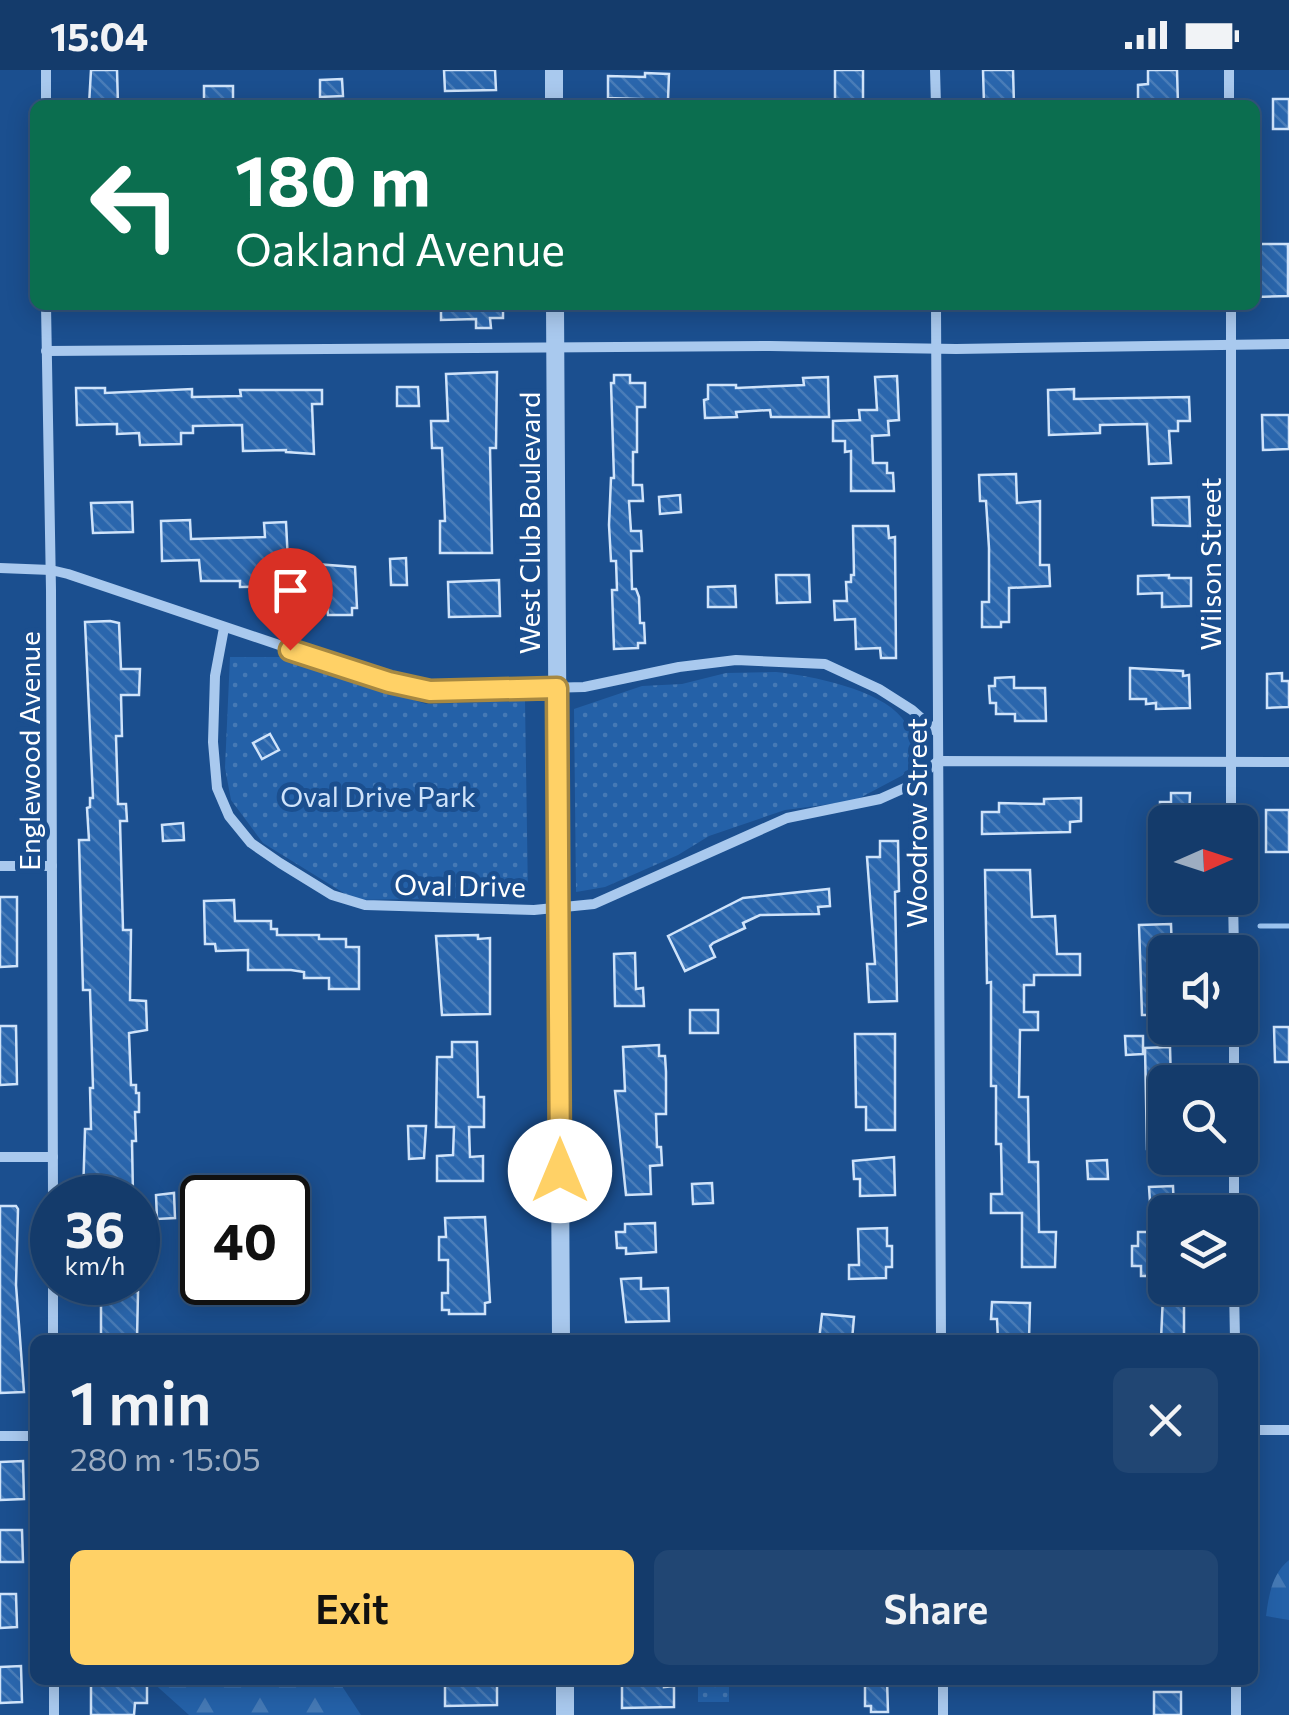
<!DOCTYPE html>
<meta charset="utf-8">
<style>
:root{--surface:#143b6b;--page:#214673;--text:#f1f3f6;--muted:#9dadc1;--line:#33557e;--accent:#ffd166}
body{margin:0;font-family:Commissioner,sans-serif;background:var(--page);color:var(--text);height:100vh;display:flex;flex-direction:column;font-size:38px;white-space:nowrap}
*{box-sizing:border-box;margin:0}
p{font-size:32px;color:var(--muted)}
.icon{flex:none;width:55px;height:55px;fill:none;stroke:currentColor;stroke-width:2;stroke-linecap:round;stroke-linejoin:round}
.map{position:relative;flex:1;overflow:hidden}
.sheet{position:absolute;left:30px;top:1265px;width:1228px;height:350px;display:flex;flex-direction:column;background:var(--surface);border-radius:15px;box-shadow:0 5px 25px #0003,0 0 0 2px var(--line)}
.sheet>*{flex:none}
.hud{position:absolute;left:30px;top:30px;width:1230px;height:210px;border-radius:15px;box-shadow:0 5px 25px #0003,0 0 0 2px var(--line);background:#0b6e4f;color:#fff;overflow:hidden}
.needle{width:65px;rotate:87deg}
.tools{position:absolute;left:1148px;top:735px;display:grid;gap:20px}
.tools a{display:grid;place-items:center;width:110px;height:110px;border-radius:15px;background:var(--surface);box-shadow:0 5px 25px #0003,0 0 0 2px var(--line);font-size:50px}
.speed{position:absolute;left:30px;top:1105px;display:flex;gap:20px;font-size:50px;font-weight:700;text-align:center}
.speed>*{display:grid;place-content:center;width:130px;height:130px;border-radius:50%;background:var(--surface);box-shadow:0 5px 25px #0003,0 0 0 2px var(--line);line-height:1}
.speed small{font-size:25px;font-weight:400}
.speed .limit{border:5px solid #111;border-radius:15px;background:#fff;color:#111}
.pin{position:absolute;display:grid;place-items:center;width:85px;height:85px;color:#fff;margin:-102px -42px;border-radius:50% 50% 50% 0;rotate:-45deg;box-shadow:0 0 10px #0007}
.pin .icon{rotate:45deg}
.me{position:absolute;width:110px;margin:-55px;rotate:0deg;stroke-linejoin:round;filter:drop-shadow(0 0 8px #0008)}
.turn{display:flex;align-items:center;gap:35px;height:210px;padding:0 40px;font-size:45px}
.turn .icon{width:130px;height:130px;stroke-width:2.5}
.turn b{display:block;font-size:70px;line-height:85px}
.round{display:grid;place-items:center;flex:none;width:105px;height:105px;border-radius:15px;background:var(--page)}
.overview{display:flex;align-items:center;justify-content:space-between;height:170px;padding:0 40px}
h1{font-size:60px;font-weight:600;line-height:75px}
.primary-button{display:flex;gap:20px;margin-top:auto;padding:20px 40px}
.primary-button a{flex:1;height:115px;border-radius:15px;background:var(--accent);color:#111;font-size:40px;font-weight:600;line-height:115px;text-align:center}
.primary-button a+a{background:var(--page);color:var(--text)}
.status{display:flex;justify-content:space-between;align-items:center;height:70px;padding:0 50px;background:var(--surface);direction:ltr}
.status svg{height:28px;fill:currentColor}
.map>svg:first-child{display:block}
</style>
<div class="status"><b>15:04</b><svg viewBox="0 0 49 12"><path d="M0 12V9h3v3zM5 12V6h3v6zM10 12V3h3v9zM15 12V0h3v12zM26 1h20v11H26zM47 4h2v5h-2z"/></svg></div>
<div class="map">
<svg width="1289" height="1645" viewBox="0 0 1289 1645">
<defs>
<pattern id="forest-firs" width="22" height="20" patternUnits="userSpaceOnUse" patternTransform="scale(2.5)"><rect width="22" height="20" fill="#2461a8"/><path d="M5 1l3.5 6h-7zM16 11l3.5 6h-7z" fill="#4579b5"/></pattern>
<pattern id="park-dots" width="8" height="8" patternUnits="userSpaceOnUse" patternTransform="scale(2.5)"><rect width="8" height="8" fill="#2461a8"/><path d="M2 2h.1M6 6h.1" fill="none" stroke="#4579b5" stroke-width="1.8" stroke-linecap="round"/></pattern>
<pattern id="building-back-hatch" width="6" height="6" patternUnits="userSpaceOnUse" patternTransform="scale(2.5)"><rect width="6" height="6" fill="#2a66ad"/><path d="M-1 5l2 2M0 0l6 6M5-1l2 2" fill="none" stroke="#4a7db9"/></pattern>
</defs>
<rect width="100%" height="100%" fill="#1b4f8f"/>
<g fill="url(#forest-firs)">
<path d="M1289,1490v60l-23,-4c3,-22 6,-42 23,-56z"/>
<polygon points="150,1610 338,1610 361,1645 189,1645"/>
</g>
<g fill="url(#park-dots)">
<polygon points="230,587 280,587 426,634 525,631 528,827 355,830 263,773 231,730 225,698"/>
<path d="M776,602c36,4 103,17 126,46 9,11 12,24 16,37l-13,19 -51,27 -69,9 -76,26 -31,19 -73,32 -29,5 -2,-183 68,-23 40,-2 44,-11z"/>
<rect x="698" y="1611" width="31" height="21"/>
</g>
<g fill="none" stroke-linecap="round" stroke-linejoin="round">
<polyline stroke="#9cc4f0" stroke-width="5" points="1260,856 1289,856"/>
</g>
<g fill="url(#building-back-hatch)" stroke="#cfe3fa" stroke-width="2.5">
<polygon points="91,0 117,0 118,35 89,35"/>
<polygon points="444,0 495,0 496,20 445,21"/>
<polygon points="835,0 863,0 863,33 840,34 840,30 835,30"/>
<polygon points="983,0 1013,0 1014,35 984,35"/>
<polygon points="1148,0 1177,0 1178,35 1147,35 1147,30 1138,30 1138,15 1148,14"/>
<polygon points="645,3 669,4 668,30 608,28 608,6 645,7"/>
<polygon points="342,9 343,26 320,27 320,10"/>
<rect x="204" y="16" width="29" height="19"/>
<rect x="1273" y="29" width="16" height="30"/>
<polygon points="1256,174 1288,174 1288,226 1256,227"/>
<polygon points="441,235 503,235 503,248 490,248 491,258 476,258 476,249 441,250"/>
<polygon points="497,302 496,378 490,378 492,483 440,483 440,451 445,451 442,378 432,378 431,351 448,351 446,304"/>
<polygon points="614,305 630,305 630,313 645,313 645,337 637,337 637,382 633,382 633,415 642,415 643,431 629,431 631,461 641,461 642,481 631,481 632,519 636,519 639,527 640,553 644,553 645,573 638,573 638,578 614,579 612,520 617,520 616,491 611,491 609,455 611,408 614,408 611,313 614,313"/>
<polygon points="897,306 899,350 888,351 889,365 872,366 873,393 887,393 887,403 893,403 894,421 851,421 851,381 845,382 845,371 833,371 833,351 860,350 859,340 877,340 875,307"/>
<polygon points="828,307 829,347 771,347 770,340 736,342 737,347 705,348 704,330 708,329 708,315 736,315 736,318 804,315 803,308"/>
<polygon points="397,317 418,317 419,336 397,336"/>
<polygon points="76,318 105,318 105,323 192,319 192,327 241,326 240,320 322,320 322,334 312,334 314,384 286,382 286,380 243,381 242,355 193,356 193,363 181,363 181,374 140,375 139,363 117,364 117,354 77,355"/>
<polygon points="1074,319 1074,329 1189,327 1190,351 1178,351 1178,361 1169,361 1171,393 1149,394 1147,354 1100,355 1100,363 1049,365 1048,320"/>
<polygon points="1262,345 1289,345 1289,379 1263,380"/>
<polygon points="1016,404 1017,433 1040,431 1040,495 1049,495 1050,516 1009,518 1009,552 1001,552 1001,557 982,557 982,532 989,532 989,478 986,431 980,431 979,405"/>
<polygon points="680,425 681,442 660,444 659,427"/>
<polygon points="1189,427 1190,456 1153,455 1152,428"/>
<polygon points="132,432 133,462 93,463 91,433"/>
<polygon points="190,450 191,469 265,467 264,453 286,452 288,492 355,497 357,538 352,538 352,545 328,545 326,526 283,528 283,516 240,517 240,511 201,511 199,490 162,491 161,451"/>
<polygon points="853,456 888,456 889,468 895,467 896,588 881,588 880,578 856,579 855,549 835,550 834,531 847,531 846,512 851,512 851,505 854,505"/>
<polygon points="406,488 407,515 391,515 390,489"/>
<polygon points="776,505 809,505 810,532 777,533"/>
<polygon points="1169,505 1169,508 1191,508 1191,536 1162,537 1162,523 1138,524 1138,506"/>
<polygon points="499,510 500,546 449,547 448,512"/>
<polygon points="735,516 736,537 708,537 708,517"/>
<polygon points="110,551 119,553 121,599 140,599 139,625 121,625 122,666 116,666 118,734 126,734 127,751 120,751 123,860 131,860 130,930 146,931 147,960 129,963 131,1015 136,1015 136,1023 139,1023 139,1042 135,1042 136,1071 132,1071 133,1125 83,1126 85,1059 91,1059 90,1018 93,1018 90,920 83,920 79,770 89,770 87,738 90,737 90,728 93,728 85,552"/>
<polygon points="1130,598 1183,601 1183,606 1189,605 1190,638 1156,639 1156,633 1146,634 1146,629 1130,629"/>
<polygon points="1282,603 1282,611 1289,611 1289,637 1267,638 1267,604"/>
<polygon points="1014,607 1014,618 1045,618 1046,651 1015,651 1015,644 996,644 996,633 990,633 989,616 995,616 995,608"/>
<polygon points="270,664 279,680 262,689 253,673"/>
<polygon points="1171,723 1190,723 1189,752 1160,752 1160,732 1171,732"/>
<polygon points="1081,728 1081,751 1070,752 1070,762 982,764 982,742 999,742 999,733 1044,734 1044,729"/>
<rect x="1266" y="740" width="23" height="42"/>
<polygon points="183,753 184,770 163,771 162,755"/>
<polygon points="880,771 898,771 899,821 895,822 897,931 869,932 867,894 875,894 867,787 880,787"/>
<polygon points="985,800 1030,800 1032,847 1055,846 1057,884 1080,884 1080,905 1034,905 1034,915 1024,915 1024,942 1038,942 1038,960 1020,960 1019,1027 1028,1027 1029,1092 1038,1092 1039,1162 1056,1162 1055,1197 1022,1197 1022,1143 991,1143 991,1124 1002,1124 1001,1074 996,1074 996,1016 991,1016 991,912 987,913"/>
<polygon points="829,819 830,836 818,837 819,844 760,845 743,853 745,858 713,873 710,876 715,887 685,901 668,866 743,828"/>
<polygon points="0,827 17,827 17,896 0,897"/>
<polygon points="234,830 235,851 271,851 271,859 277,859 277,865 319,865 319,869 346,869 346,877 359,877 359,919 329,919 329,908 304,908 304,902 291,900 248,900 248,880 216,881 215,874 205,874 204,831"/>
<polygon points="1171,854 1172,882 1165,882 1165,945 1142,945 1139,855"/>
<polygon points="478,865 478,869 490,868 490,944 442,945 436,866"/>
<polygon points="635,883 636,919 643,918 644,936 615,936 614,884"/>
<rect x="690" y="940" width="28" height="23"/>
<polygon points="0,956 16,956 17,1014 0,1015"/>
<polygon points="1274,957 1289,957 1289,992 1275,992"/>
<polygon points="855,964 895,964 895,1060 866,1060 866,1037 856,1037"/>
<polygon points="1125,966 1143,966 1143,984 1126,985"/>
<polygon points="452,972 477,972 478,1027 484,1027 484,1057 469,1057 470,1087 483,1086 483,1111 437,1111 437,1086 453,1085 454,1057 436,1057 437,987 452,987"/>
<polygon points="659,975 659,986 665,986 666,1002 666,1044 656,1044 657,1077 661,1077 662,1095 650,1096 651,1124 626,1125 615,1021 625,1021 623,977"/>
<polygon points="1170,977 1171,1012 1165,1012 1165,1078 1147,1079 1145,978"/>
<polygon points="408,1056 426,1056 424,1088 409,1089"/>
<polygon points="894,1087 895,1125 860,1126 860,1109 854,1109 853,1091"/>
<polygon points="1107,1090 1108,1109 1088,1109 1087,1091"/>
<polygon points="712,1113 713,1133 693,1134 692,1114"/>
<polygon points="1173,1116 1174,1142 1165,1142 1165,1206 1141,1206 1141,1196 1132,1196 1132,1176 1138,1176 1138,1162 1152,1162 1149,1117"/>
<polygon points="174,1123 175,1148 157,1149 156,1125"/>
<polygon points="0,1136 16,1136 18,1139 16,1215 24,1322 0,1323"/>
<polygon points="485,1147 490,1232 485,1233 485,1244 449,1244 449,1240 442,1240 442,1223 448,1223 448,1190 439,1190 439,1167 446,1167 445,1148"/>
<polygon points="655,1153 656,1182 626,1184 626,1178 617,1178 616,1162 625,1162 625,1154"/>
<polygon points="887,1158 887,1176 892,1176 892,1197 886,1197 886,1208 849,1209 849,1195 859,1195 858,1159"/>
<polygon points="641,1208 641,1219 668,1218 669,1251 626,1252 621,1209"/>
<polygon points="101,1222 138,1222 137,1270 101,1270"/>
<polygon points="1163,1225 1184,1225 1184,1270 1161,1270"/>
<polygon points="992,1232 1030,1233 1029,1270 998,1270 997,1249 991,1249"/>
<polygon points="822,1244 854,1247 852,1270 819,1270"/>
<polygon points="23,1391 24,1429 0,1430 0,1392"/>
<polygon points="0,1460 22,1460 23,1492 0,1492"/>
<polygon points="0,1524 16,1524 17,1557 0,1558"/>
<polygon points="21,1596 22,1632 0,1633 0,1597"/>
<polygon points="91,1610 147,1610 147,1633 135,1633 134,1645 91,1645"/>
<polygon points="445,1610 497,1612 497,1635 445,1636"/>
<polygon points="622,1610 664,1610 664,1617 674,1616 674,1637 622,1638"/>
<polygon points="865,1610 887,1610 888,1642 871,1642 871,1636 865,1636"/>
<rect x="1154" y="1622" width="27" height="23"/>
</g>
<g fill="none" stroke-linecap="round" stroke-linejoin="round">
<g stroke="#a9c9ee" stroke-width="10">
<polyline points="46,0 46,35"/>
<polyline points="935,0 936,35"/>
<polyline points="1229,0 1229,35"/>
<polyline points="46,235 51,520 53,1128"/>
<polyline points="936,235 941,1270"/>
<polyline points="1231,235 1231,752"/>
<polyline points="46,281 770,276 956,279 1289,274"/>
<polyline points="0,498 51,500 68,504 389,612 430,621 584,617 679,597 736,590 825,594 879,619 912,640 938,663"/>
<polyline points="224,558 215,606 213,672 217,718 229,746 251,773 280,793 332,825 365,835 534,840 594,834 787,748 880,729 909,716 938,691 1289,692"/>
<polyline points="0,796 52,796"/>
<polyline points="1233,828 1234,882"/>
<polyline points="1234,958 1234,1012"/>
<polyline points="0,1087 53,1087"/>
<polyline points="1234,1088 1234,1142"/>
<polyline points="53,1212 53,1270"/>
<polyline points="1234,1218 1235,1270"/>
<polyline points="1252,1360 1289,1360"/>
<polyline points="0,1366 35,1366"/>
<polyline points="54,1610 54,1645"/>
<polyline points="943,1610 943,1645"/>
<polyline points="1236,1610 1236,1645"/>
</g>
<g stroke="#a9c9ee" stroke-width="18">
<polyline points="554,0 554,35"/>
<polyline points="555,235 561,1270"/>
<polyline points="565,1610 565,1645"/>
</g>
</g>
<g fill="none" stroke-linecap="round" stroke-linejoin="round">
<g stroke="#a68842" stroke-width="25">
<polyline id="route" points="290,580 389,612 430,621 557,618 560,1101"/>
</g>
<use href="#route" stroke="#ffd166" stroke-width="18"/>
</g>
<g text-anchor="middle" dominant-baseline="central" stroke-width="10" stroke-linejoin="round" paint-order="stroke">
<g font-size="28" fill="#fff" stroke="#1b4f8f">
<text transform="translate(529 453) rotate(-90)">West Club Boulevard</text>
<text transform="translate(1210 494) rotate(-90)">Wilson Street</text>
<text transform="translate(29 681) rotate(-90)">Englewood Avenue</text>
<text transform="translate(916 753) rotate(-90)">Woodrow Street</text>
<text transform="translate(460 815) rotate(1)">Oval Drive</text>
</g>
<g font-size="28" fill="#cfe3fa" stroke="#1b4f8f">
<text x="378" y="726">Oval Drive Park</text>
</g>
</g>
</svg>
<div class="tools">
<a><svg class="needle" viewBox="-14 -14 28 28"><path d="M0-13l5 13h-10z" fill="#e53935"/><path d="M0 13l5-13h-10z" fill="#9dadc1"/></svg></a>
<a><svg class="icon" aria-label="sound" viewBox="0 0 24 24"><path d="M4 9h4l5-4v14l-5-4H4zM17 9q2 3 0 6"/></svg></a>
<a><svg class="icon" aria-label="search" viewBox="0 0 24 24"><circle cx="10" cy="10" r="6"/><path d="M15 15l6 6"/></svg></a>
<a><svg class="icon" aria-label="layers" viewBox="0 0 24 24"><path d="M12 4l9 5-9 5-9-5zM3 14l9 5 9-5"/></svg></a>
</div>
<div class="speed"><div>36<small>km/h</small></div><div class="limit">40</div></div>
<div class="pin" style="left:290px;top:580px;background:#d93025"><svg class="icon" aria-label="arrive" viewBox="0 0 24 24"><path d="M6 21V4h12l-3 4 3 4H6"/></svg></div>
<svg class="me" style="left:560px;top:1101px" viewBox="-20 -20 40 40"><circle r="19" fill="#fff"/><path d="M0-13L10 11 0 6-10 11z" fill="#ffd166"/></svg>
<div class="hud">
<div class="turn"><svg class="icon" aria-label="left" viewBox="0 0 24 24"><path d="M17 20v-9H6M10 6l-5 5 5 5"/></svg><div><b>180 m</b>Oakland Avenue</div></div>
</div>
<section class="sheet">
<div class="overview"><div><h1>1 min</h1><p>280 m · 15:05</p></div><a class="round"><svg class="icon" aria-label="close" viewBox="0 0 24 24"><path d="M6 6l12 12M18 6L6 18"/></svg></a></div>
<div class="primary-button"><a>Exit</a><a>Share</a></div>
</section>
</div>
